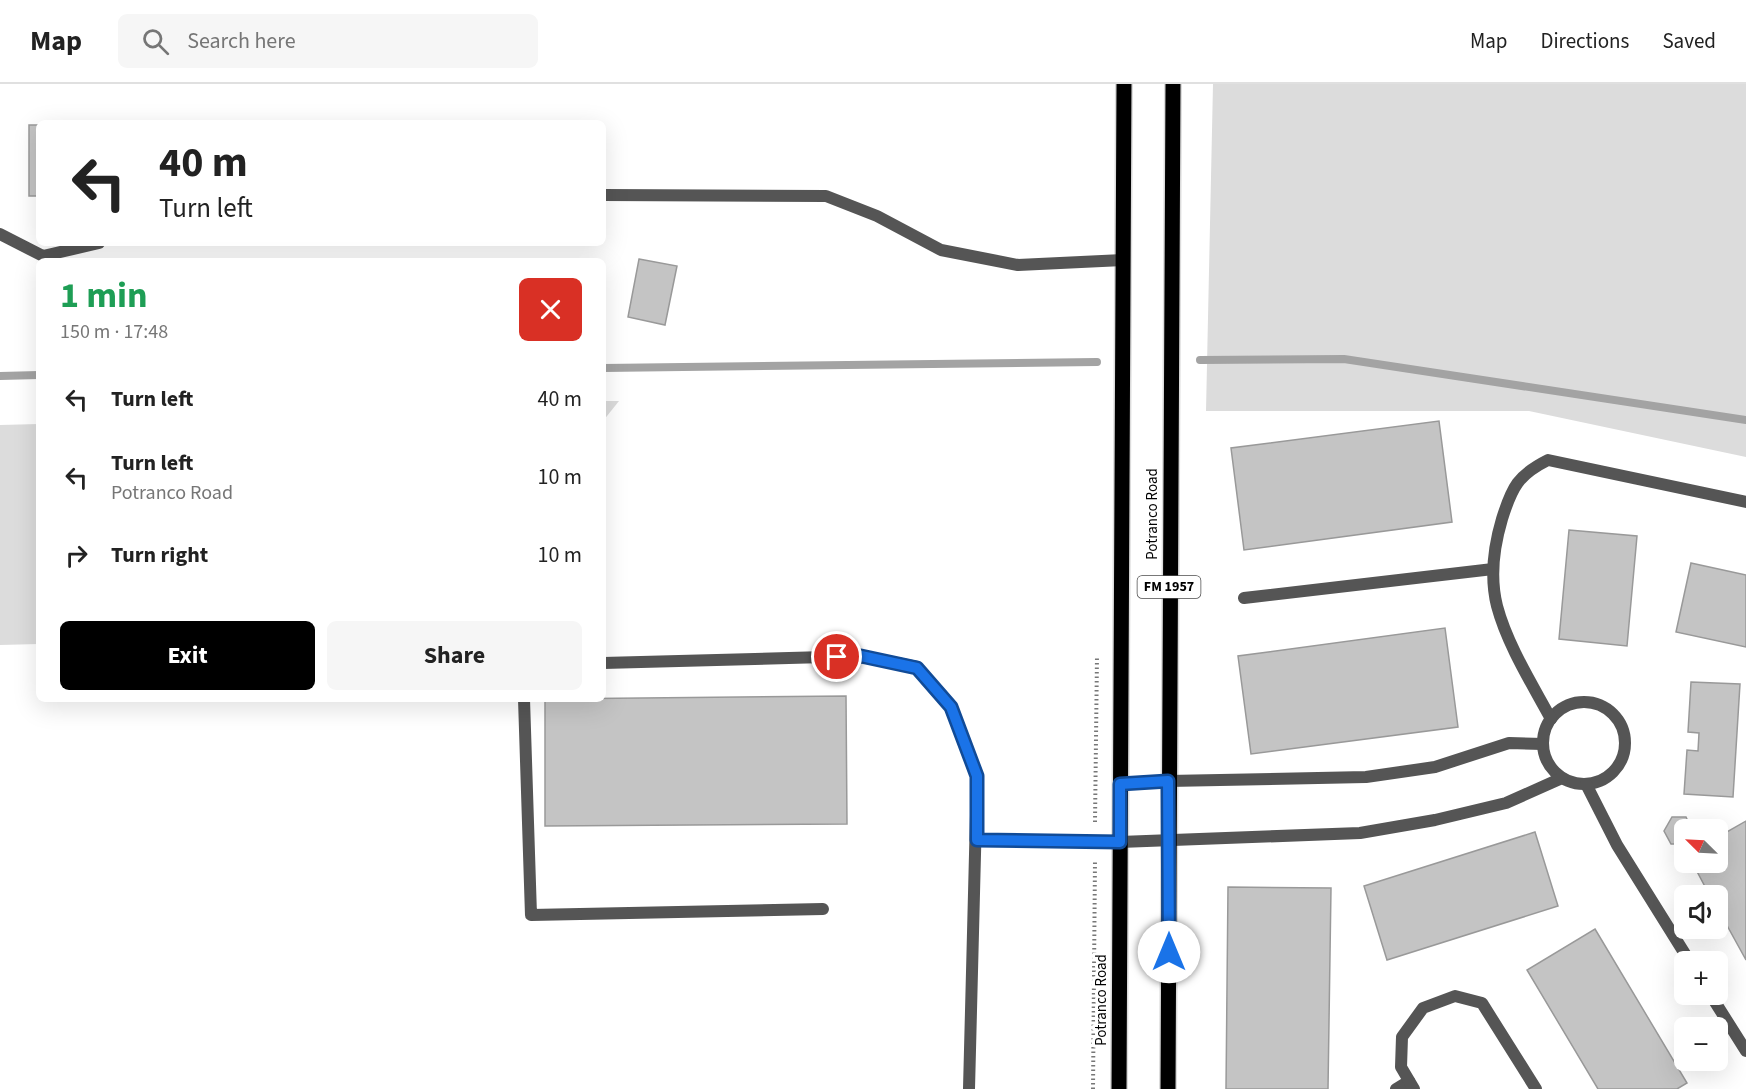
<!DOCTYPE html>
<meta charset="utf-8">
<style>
:root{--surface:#fff;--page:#f6f6f6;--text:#222;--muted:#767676;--line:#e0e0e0;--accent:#000}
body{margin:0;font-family:"Source Sans 3",sans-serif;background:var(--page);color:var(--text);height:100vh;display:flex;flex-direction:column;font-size:22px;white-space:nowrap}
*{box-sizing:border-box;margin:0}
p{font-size:20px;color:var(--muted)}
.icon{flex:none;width:33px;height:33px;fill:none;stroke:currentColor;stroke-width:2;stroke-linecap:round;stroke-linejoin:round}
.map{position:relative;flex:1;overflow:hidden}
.side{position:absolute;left:36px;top:174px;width:570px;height:444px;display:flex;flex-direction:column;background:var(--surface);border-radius:9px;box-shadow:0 6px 24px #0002}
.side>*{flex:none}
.top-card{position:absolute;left:36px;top:36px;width:570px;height:126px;border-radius:9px;box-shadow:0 6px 24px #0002;background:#fff;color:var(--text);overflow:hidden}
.needle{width:39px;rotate:294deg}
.fabs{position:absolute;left:1674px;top:735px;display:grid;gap:12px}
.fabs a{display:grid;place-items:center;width:54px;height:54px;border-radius:9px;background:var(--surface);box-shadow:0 6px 24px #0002;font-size:30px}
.pin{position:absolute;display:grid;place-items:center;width:51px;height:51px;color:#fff;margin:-26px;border:3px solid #fff;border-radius:50%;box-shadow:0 2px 6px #0007}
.me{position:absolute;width:66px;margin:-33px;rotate:0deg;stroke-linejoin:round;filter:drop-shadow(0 0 4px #0008)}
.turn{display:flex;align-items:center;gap:21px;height:126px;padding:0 24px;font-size:27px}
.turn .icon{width:78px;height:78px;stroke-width:2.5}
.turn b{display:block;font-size:42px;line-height:51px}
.round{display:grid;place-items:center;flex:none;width:63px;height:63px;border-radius:9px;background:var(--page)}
.summary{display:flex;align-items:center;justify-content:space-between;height:102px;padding:0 24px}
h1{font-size:36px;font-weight:700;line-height:45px;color:#1e9e55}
.button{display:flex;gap:12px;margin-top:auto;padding:12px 24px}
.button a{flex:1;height:69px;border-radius:9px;background:var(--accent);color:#fff;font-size:24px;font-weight:700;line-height:69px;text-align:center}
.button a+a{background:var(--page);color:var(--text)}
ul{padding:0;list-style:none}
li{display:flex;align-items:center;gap:18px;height:78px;padding:0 24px}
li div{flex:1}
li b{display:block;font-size:22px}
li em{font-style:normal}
header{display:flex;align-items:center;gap:36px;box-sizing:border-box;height:84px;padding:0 30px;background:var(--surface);border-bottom:2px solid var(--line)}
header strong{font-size:28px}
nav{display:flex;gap:33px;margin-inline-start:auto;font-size:21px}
.search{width:420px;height:54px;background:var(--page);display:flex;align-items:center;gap:15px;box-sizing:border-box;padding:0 21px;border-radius:9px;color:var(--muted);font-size:22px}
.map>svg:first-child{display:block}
</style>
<header>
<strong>Map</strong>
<div class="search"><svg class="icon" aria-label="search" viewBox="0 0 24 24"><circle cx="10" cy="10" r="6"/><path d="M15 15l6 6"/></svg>Search here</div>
<nav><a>Map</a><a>Directions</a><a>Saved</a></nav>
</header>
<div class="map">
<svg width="1746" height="1005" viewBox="0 0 1746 1005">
<rect width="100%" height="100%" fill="#fff"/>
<g fill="#dcdcdc">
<polygon points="1213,0 1746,0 1746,373 1529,327 1206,327"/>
<polygon points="603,317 619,317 603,337"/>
<polygon points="39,340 39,560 0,561 0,341"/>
</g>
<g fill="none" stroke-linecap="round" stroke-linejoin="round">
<g stroke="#a3a3a3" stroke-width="8">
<polyline points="1200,276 1344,275 1746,336"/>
<polyline points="603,284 1097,278"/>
<polyline points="0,292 39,291"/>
</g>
</g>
<g fill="#c4c4c4" stroke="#999" stroke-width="1.5">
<rect x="29" y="41" width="10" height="71"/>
<polygon points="639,175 677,182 665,241 628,233"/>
<polygon points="1439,337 1452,438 1244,466 1231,364"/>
<polygon points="1569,446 1637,452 1627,562 1559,555"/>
<polygon points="1691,479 1746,491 1746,563 1676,548"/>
<polygon points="1445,544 1458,643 1251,670 1238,572"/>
<polygon points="1691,598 1740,600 1733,713 1684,710 1687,666 1698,667 1699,649 1688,648"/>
<polygon points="846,612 847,740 545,742 545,615"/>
<polygon points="1672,733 1686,733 1692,746 1684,746 1684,760 1671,760 1664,747"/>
<polygon points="1746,737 1746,876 1718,825 1718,812 1710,812 1692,778 1718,778 1718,753"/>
<polygon points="1535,748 1558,822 1387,876 1364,802"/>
<polygon points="1228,803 1331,804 1328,1005 1226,1005"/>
<polygon points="1595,845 1687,999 1677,1005 1598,1005 1527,886"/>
</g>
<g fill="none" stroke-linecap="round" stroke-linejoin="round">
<g stroke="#dbdbdb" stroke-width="18">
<g id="primary">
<polyline points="1119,1005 1124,0"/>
<polyline points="1168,1005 1173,0"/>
</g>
</g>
<g stroke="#777" stroke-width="4" stroke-dasharray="1.5 3" stroke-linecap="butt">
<polyline points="1095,738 1097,572"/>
<polyline points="1093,1005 1095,776"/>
</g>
<g stroke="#555" stroke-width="12">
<polyline points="603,111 826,112 877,132 941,166 1018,181 1123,176"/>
<polyline points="0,150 43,172 99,159"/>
<polyline points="1244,514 1493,485"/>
<polyline points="603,579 861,572 917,583 951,623 977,692 969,1005"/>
<polyline points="524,615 531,831 823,825"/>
<circle cx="1584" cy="659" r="41"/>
<path d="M1551,635c-19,-35 -44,-75 -54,-113 -7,-28 -3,-60 5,-87 10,-32 16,-44 46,-59l198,42"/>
<polyline points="1120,700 1168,697 1366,693 1435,683 1509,659 1543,660"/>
<polyline points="1586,700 1617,761 1690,878"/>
<polyline points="977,756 1120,758 1360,749 1435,736 1506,719 1562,694"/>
<polyline points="1710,910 1746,967"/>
<polyline points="1396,1005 1409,997"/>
<polyline points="1414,1005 1401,983 1402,953 1423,924 1455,912 1482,919 1536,1005"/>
</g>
<use href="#primary" stroke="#000" stroke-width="15"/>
</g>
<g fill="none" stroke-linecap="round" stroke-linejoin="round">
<g stroke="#114b97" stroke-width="15">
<polyline id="route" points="837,573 861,572 917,584 951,623 977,692 977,756 1120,758 1120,700 1168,697 1169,868"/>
</g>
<use href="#route" stroke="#1a73e8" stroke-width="10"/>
</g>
<g text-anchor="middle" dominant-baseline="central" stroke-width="6" stroke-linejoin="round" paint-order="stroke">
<rect fill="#fff" stroke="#4c4c4c" stroke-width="1.5" x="1137.5" y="492" width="63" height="22" rx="4.5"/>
<g font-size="14" font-weight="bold" fill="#000">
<text x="1169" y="503">FM 1957</text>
</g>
<g font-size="15" fill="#000" stroke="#fff">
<text transform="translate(1152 430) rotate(-90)">Potranco Road</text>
<text transform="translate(1101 916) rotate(-90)">Potranco Road</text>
</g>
</g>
</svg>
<div class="fabs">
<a><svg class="needle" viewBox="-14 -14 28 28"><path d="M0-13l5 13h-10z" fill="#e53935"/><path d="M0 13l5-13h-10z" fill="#767676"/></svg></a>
<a><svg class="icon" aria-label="sound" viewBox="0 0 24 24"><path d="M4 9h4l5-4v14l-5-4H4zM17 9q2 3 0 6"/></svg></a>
<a>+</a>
<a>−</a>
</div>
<div class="pin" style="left:837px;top:573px;background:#d93025"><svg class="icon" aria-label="arrive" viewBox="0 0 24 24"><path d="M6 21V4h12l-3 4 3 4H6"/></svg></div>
<svg class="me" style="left:1169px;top:868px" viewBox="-20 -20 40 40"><circle r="19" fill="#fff"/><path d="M0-13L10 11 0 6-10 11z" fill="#1a73e8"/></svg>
<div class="top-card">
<div class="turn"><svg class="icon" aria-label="left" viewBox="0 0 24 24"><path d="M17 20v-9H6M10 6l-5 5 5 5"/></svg><div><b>40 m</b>Turn left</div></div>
</div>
<section class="side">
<div class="summary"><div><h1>1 min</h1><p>150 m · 17:48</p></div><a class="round" style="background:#d93025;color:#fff"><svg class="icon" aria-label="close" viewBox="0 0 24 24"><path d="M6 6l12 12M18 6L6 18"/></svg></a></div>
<ul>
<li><svg class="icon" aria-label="left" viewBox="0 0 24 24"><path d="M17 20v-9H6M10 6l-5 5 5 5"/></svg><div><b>Turn left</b></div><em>40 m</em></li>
<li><svg class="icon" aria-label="left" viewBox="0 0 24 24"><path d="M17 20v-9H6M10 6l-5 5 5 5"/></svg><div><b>Turn left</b><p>Potranco Road</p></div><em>10 m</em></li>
<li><svg class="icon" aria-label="right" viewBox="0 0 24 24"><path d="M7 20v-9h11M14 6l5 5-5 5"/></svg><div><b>Turn right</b></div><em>10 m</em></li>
</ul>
<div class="button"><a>Exit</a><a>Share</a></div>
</section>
</div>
